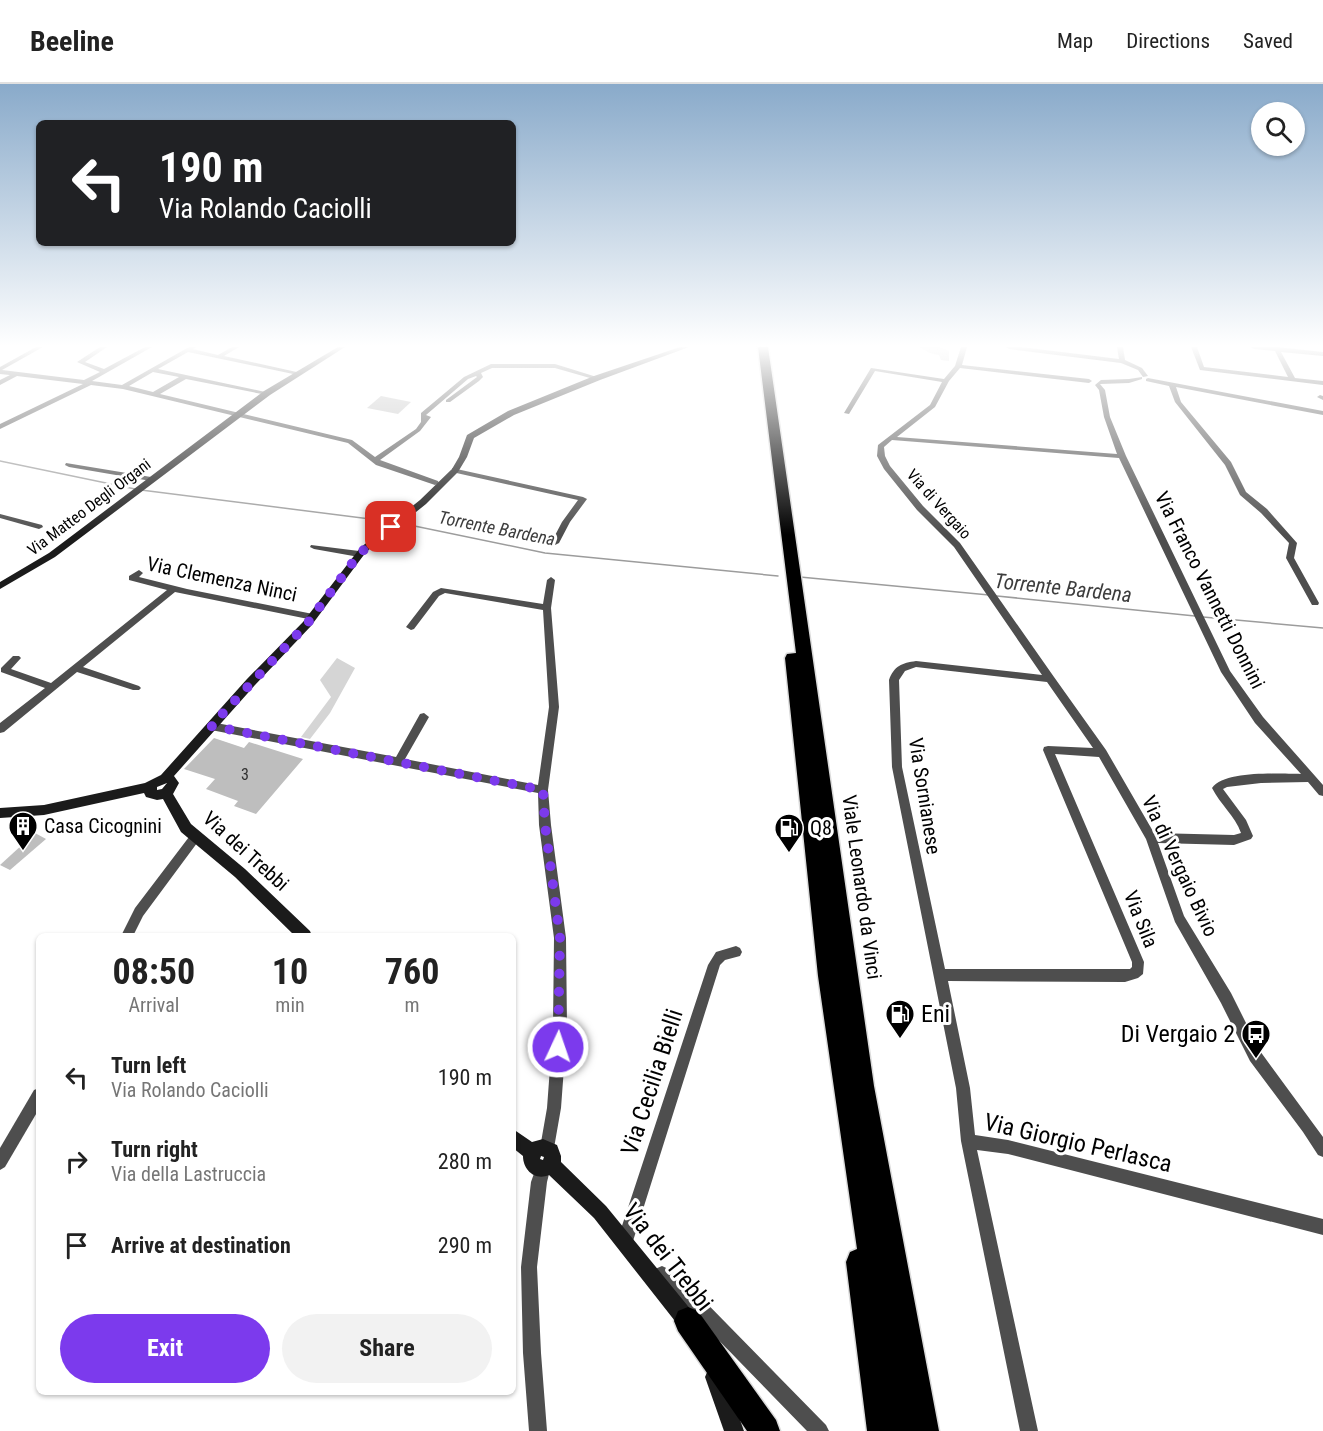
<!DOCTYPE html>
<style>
:root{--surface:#fff;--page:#f2f2f2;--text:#222;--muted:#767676;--line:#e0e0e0;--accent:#7c3aed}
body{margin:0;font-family:"Roboto Condensed",sans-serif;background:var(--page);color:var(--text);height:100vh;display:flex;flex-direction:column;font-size:22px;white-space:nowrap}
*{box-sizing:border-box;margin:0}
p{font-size:20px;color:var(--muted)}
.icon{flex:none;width:33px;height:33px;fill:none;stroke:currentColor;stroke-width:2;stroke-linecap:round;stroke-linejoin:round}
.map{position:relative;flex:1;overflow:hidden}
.drawer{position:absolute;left:36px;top:849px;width:480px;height:462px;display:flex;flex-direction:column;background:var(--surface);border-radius:9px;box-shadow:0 2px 4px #0004}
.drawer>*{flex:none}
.top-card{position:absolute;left:36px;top:36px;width:480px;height:126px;border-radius:9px;box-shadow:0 2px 4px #0004;background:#202124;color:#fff;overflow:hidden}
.tools{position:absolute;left:1251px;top:18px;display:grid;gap:12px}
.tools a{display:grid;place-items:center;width:54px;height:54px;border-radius:50%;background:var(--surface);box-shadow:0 2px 4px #0004;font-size:30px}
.pin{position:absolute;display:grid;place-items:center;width:51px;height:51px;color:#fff;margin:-26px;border-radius:12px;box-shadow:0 3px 9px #0006}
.me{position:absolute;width:66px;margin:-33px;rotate:3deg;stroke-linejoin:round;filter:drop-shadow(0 0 4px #0008)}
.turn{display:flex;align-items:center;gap:21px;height:126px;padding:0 24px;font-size:27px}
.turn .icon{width:78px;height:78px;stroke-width:2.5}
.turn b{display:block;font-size:42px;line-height:51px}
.eta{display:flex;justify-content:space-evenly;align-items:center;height:102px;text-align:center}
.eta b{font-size:36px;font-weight:700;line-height:42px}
.button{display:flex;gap:12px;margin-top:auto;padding:12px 24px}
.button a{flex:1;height:69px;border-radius:36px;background:var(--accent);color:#fff;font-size:24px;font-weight:700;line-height:69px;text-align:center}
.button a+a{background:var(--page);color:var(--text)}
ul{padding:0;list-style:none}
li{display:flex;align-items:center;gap:18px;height:84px;padding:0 24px}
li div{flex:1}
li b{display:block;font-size:22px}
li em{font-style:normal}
header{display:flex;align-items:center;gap:36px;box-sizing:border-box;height:84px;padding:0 30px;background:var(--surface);border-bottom:2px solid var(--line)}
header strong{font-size:28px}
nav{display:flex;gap:33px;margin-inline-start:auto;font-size:21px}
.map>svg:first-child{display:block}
</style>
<header>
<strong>Beeline</strong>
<nav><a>Map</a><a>Directions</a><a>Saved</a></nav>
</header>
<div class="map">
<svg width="1323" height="1347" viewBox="0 0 1323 1347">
<rect width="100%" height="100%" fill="#fff"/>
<polygon fill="#d5d5d5" points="337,574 355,584 330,629 310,655 301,653 331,613 320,596"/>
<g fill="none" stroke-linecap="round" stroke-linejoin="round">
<g stroke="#9c9c9c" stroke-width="1.5">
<polyline points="0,377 135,405"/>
<polyline points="141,406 394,438"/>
<polyline points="400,439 545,469 778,492"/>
<polyline points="800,493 989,511"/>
<polyline points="997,512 1195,532"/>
<polyline points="1203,533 1323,544"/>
</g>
</g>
<g fill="#bebebe">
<polygon points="919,263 939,263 949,267 949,277 941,276 939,271 930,269"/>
<polygon points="381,312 411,318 398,330 367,324"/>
<polygon points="214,654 244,664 249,658 303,675 256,730 234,722 238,717 206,705 215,695 184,685"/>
<polygon points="35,749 46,755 10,786 0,781"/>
</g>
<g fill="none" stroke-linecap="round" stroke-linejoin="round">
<g stroke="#dbdbdb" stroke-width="3">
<g id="highway">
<polygon points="758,263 768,263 874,1002 939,1347 867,1347 846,1178 850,1168 857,1165 818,892 785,574 787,570 796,569"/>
<polygon points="688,1223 698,1227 776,1336 780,1347 747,1347 678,1247 674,1237 678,1227"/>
</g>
</g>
<g fill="#4e4e4e" fill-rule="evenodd">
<path d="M36,263h7l-41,23 82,10 16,-8 -23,-10 23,-15h7l-22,15 19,7 41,-22h7l-60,34 30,4 67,-38h7l-3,2 25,6 14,-8h7l-15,9 77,17 -3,2 -110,-23 -30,17 112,24 -3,2 -81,-16 -26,15 192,46 23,17 41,-28 5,-7v-9l43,-36 27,-13h64l45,14 -3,2 -42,-12h-63l-11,5 2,4 -4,4 -29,21h-4v-2l31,-23 -1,-1 -8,3 -42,36 5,2 -11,14 -40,29 58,21 1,2 -4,2 -59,-20 -28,-22 -225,-54 -32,-4 -91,44v-5l83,-40 -66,-8 -17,9v-5l10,-5 -10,-1v-7zM153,288l26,5 -26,15 -24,-6z"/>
<path d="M961,263h6l-5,18 127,14 3,2 -3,2 -129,-15 -11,13 -14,26 -38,30 220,17 -13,-37 -5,-27 -4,-5 6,-5 28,-1 13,-2v2l-13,4 -29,1 5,6 5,27 16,39 104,215 33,46 60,68v11l-4,-1 -11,-13 -47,1 -34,4 -4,2 23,31 7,16 -2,3 -17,6 -76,-2 26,73 47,77 29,58 63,86v20l-5,-2 -15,-23 -53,-71 -29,-58 -46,-81 -29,-83 -47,-82 -44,-3 89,208 -1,12 -5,4 -13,4 -177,-1 22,107 5,47 33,5 315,79v16l-315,-81 -31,-4 61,281h-18l-59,-290 -5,-53 -64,-321 -3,-87c5,-14 13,-17 27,-19l126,14 -88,-128 -37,-37 -33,-41 -7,-13 1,-11 52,-40 12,-23 -67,-11 -26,43 -5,-1 27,-45 73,11 11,-13zM892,356l227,18 102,214 34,51 46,51c-22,0 -76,-4 -89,14 8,16 23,28 29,45l-7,2 -80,-2 -48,-83 -52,-73 -94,-134 -37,-37 -33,-40 -5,-10 -1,-9zM916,583l131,15 46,66 -45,-2 -4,1 -1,3 89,212v5l-2,2h-185l-43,-202 -3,-87 6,-9z"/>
<polygon points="1006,263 1021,263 1119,275 1117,263 1123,263 1125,276 1142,284 1148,292 1143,293 1138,286 1121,279 1009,265"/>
<polygon points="1191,263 1197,263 1204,283 1288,293 1275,267 1254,265 1251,263 1277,263 1323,268 1323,272 1281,268 1295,294 1323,297 1323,301 1200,286"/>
<polygon points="1148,294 1323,327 1323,331 1176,303 1181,318 1231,378 1246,408 1267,425 1297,459 1294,474 1319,519 1318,521 1312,521 1286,474 1289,459 1261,429 1240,411 1225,381 1175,318 1169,302 1146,297 1146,295"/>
<polygon points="1320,311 1323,312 1323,316 1317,313"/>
<polygon points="66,379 151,393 155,395 151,397 69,383 65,381"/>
<polygon points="452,384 583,413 587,415 570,438 559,459 555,461 551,459 562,438 578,416 452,388"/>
<polygon points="0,430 42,441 43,443 39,445 0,434"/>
<polygon points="311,461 359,467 363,470 359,473 314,465 310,463"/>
<polygon points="139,486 143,489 139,493 187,505 313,530 317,533 313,536 175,508 83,583 139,602 141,604 139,606 133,606 77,588 4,648 0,649 0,639 45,604 1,588 1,584 13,572 19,572 21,574 11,585 51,599 167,506 129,496 129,492"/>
<polygon points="551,493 555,496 551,524 559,623 548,706 551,741 566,854 567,943 561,1024 554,1064 552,1069 547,1071 542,1069 540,1064 547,1024 553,943 554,854 539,741 538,709 211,646 206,642 211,638 396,673 420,630 424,629 429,633 405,675 538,701 549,623 543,526 445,509 439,512 414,545 411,546 406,543 433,508 441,504 543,520 547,496"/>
<polygon points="196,747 200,749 202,752 200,755 143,832 133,852 121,852 135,824 192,749"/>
<polygon points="736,862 740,864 742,868 740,872 725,876 720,881 633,1157 631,1163 625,1165 619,1163 617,1157 708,881 716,868"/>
<polygon points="39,1004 39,1025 5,1083 0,1086 0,1064 34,1006"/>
<polygon points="542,1078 547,1081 550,1086 547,1098 537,1183 541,1269 547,1347 529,1347 523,1269 521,1183 531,1098 537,1081"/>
<polygon points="662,1182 677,1189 826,1341 829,1347 807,1347 665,1201 662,1199 654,1202 648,1200 646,1194 648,1188"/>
</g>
<g fill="#1b1b1b" fill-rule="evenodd">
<polygon points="338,263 345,263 270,311 55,473 0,505 0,498 49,469 264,307"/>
<path d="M680,263h9l-89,33 -86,35 -40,23 -7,19 -9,15 -32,32 -60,48 -55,74 -56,59 -81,91 5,7 -6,11 18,30 54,45 65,62 2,5h-17l-60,-59 -54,-45 -18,-33 -6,1 -11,-3 -2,-4 -100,22 -44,3v-10l44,-3 101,-22 16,-8 86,-96 56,-57 57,-74 60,-48 32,-31 7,-12 8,-22 41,-24 86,-35zM167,699l-5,6 -5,1v-3z"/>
<path d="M513,1045l19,13 11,-3 14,6 4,11v6l45,44 90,110 3,7 -3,7 -7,3 -7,-3 -88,-112 -45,-43c-14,6 -26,-5 -26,-19l-10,-8zM541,1072l3,1 -1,3 -3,-1z"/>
<polygon points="715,1283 722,1286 744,1347 724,1347 705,1293 708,1286"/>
</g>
<use href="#highway" fill="#000" fill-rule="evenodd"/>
</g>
<linearGradient id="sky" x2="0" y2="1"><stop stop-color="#89aaca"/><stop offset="0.58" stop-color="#fff"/><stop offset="1" stop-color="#fff" stop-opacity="0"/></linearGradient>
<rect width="1323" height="451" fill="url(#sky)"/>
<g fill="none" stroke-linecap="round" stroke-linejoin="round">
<polyline stroke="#7c3aed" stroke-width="10" stroke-dasharray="0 18" points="391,443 359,470 307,540 211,642 543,706 545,741 560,854 558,963"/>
</g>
<defs>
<g id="building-pin" transform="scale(1.5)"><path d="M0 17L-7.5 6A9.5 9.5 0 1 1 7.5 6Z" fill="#000" stroke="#fff"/><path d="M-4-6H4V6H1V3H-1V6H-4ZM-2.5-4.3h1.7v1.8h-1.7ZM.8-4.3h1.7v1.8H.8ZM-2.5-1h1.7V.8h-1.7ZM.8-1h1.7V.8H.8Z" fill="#fff"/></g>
<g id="fuel-pin" transform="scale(1.5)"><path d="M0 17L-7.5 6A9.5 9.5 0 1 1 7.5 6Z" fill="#000" stroke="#fff"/><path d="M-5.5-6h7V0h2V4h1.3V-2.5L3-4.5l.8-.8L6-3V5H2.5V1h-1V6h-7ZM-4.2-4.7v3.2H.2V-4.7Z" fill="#fff"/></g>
<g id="bus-pin" transform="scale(1.5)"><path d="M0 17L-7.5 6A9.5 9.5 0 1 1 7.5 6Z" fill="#000" stroke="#fff"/><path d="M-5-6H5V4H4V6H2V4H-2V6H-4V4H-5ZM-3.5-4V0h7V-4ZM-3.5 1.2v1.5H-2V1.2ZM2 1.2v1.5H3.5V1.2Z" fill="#fff"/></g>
</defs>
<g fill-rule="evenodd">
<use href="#building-pin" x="23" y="742"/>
<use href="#fuel-pin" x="789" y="744"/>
<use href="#fuel-pin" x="900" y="930"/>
<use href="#bus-pin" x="1256" y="950"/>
</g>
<g text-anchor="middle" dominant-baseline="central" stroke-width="6" stroke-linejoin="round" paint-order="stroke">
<g font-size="16" fill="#000" stroke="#fff">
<text transform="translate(939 420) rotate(48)">Via di Vergaio</text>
<text transform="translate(89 423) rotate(-37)">Via Matteo Degli Organi</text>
</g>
<g font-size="16" fill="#303030">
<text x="245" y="690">3</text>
</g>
<g font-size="18" font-style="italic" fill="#3d3d3d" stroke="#fff">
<text transform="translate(497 444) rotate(11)">Torrente Bardena</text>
</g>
<g font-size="20" fill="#000" stroke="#fff">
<text transform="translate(222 495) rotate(12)">Via Clemenza Ninci</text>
<text transform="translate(1210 506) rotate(63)">Via Franco Vannetti Donnini</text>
<text transform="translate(925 712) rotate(81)">Via Sornianese</text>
<text transform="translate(246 767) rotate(42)">Via dei Trebbi</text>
<text transform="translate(1180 782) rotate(65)">Via di Vergaio Bivio</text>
<text transform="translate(862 803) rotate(82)">Viale Leonardo da Vinci</text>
<text transform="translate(1141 835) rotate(68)">Via Sila</text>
</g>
<g font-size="20" fill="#000" stroke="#fff" text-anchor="start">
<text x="44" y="742">Casa Cicognini</text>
<text x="810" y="744">Q8</text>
</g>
<g font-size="21" font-style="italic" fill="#3d3d3d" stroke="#fff">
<text transform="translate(1063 504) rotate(6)">Torrente Bardena</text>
</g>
<g font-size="24" fill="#000" stroke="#fff" text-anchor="start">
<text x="921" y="930">Eni</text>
<text x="1235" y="950" text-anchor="end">Di Vergaio 2</text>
</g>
<g font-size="24" fill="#000" stroke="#fff">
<text transform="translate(652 998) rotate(-72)">Via Cecilia Bielli</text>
<text transform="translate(1078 1059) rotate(13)">Via Giorgio Perlasca</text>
<text transform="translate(668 1173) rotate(52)">Via dei Trebbi</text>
</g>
</g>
</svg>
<div class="tools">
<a><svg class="icon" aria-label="search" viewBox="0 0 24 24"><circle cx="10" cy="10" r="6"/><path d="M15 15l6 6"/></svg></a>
</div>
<div class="pin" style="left:391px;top:443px;background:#d93025"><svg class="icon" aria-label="arrive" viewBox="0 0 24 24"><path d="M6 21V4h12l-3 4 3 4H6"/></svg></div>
<svg class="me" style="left:558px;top:963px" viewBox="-20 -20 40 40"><circle r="17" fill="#7c3aed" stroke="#fff" stroke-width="3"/><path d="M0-11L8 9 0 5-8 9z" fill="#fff"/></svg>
<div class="top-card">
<div class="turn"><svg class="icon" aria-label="left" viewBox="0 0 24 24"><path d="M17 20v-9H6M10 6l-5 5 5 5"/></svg><div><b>190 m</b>Via Rolando Caciolli</div></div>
</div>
<section class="drawer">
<div class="eta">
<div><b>08:50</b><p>Arrival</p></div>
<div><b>10</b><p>min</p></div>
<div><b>760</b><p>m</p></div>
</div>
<ul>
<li><svg class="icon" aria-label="left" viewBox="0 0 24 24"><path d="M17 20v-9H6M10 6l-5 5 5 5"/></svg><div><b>Turn left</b><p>Via Rolando Caciolli</p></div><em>190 m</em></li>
<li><svg class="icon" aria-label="right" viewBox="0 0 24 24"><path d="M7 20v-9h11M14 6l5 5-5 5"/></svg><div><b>Turn right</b><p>Via della Lastruccia</p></div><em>280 m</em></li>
<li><svg class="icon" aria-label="arrive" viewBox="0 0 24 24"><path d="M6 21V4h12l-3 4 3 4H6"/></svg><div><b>Arrive at destination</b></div><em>290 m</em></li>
</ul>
<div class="button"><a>Exit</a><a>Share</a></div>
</section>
</div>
